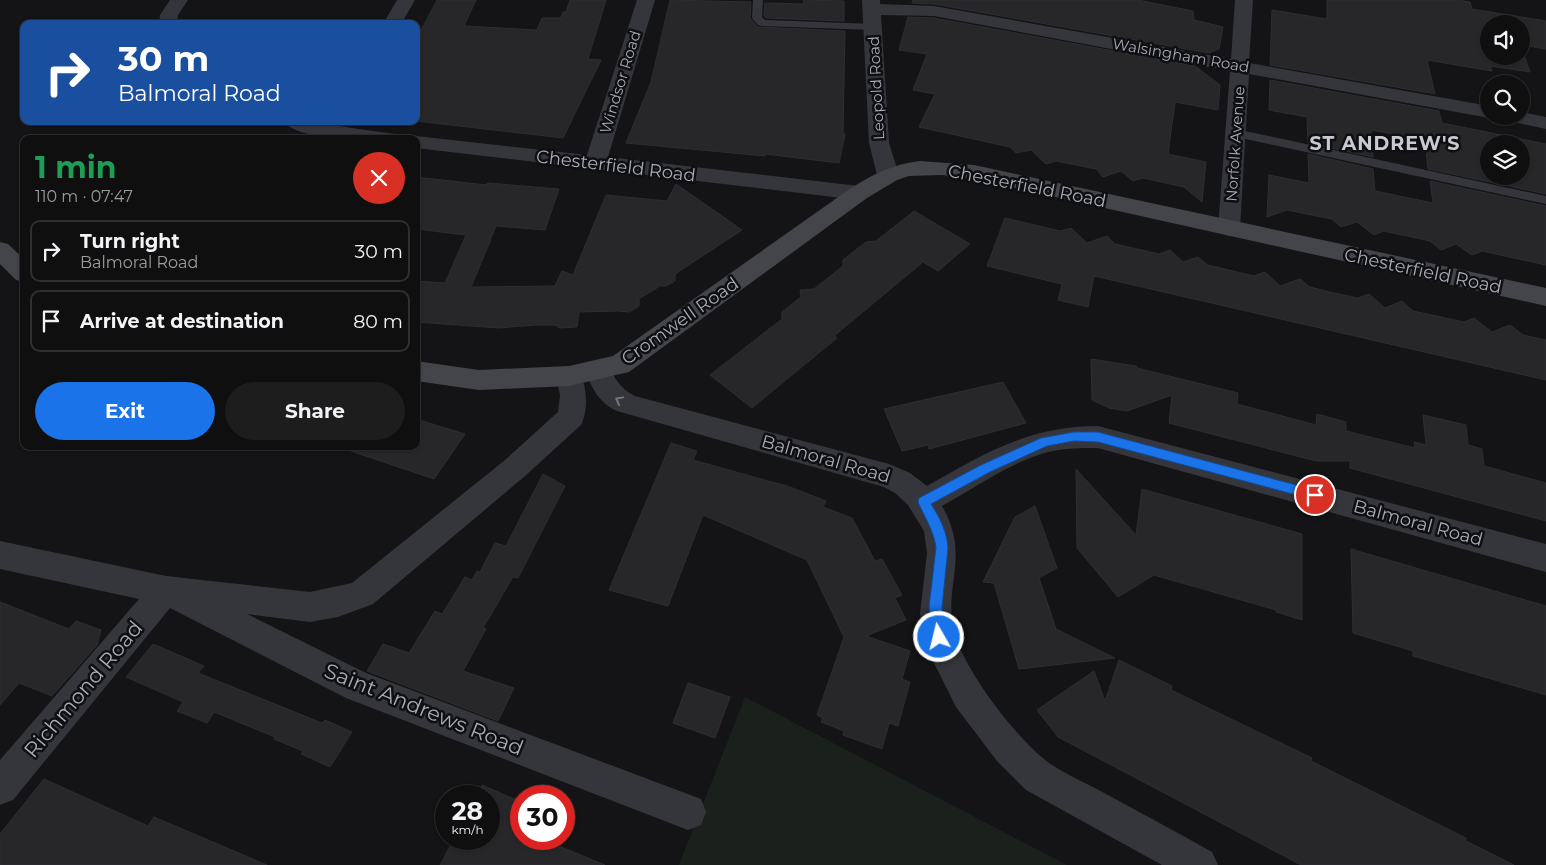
<!DOCTYPE html>
<meta charset="utf-8">
<style>
:root{--surface:#0f0f10;--page:#1d1d1e;--text:#f1f3f6;--muted:#9b9c9f;--line:#2f2f30;--accent:#1a73e8}
body{margin:0;font-family:Montserrat,sans-serif;background:var(--page);color:var(--text);height:100vh;display:flex;flex-direction:column;font-size:19px;white-space:nowrap}
*{box-sizing:border-box;margin:0}
p{font-size:16px;color:var(--muted)}
.icon{flex:none;width:28px;height:28px;fill:none;stroke:currentColor;stroke-width:2;stroke-linecap:round;stroke-linejoin:round}
.map{position:relative;flex:1;overflow:hidden}
.drawer{position:absolute;left:20px;top:135px;width:400px;height:315px;display:flex;flex-direction:column;background:var(--surface);border-radius:10px;box-shadow:0 1px 4px #0004,0 0 0 1px var(--line)}
.drawer>*{flex:none}
.hud{position:absolute;left:20px;top:20px;width:400px;height:105px;border-radius:10px;box-shadow:0 1px 4px #0004,0 0 0 1px var(--line);background:#1a4fa0;color:#fff;overflow:hidden}
.tools{position:absolute;left:1480px;top:15px;display:grid;gap:10px}
.tools a{display:grid;place-items:center;width:50px;height:50px;border-radius:50%;background:var(--surface);box-shadow:0 1px 4px #0004,0 0 0 1px var(--line);font-size:25px}
.speed{position:absolute;left:435px;top:785px;display:flex;gap:10px;font-size:25px;font-weight:700;text-align:center}
.speed>*{display:grid;place-content:center;width:65px;height:65px;border-radius:50%;background:var(--surface);box-shadow:0 1px 4px #0004,0 0 0 1px var(--line);line-height:1}
.speed small{font-size:12px;font-weight:400}
.speed .limit{border:8px solid #d22;background:#fff;color:#111}
.pin{position:absolute;display:grid;place-items:center;width:42px;height:42px;color:#fff;margin:-21px;border:2px solid #fff;border-radius:50%;box-shadow:0 1px 5px #0007}
.me{position:absolute;width:55px;margin:-28px;rotate:352deg;stroke-linejoin:round;filter:drop-shadow(0 0 4px #0008)}
.turn{display:flex;align-items:center;gap:18px;height:105px;padding:0 15px;font-size:22px}
.turn .icon{width:65px;height:65px;stroke-width:2.5}
.turn b{display:block;font-size:35px;line-height:42px}
.round{display:grid;place-items:center;flex:none;width:52px;height:52px;border-radius:26px;background:var(--page)}
.summary{display:flex;align-items:center;justify-content:space-between;height:85px;padding:0 15px}
h1{font-size:30px;font-weight:700;line-height:38px;color:#1e9e55}
.primary-button{display:flex;gap:10px;margin-top:auto;padding:10px 15px}
.primary-button a{flex:1;height:58px;border-radius:30px;background:var(--accent);color:#fff;font-size:20px;font-weight:700;line-height:58px;text-align:center}
.primary-button a+a{background:var(--page);color:var(--text)}
ul{padding:0;list-style:none}
li{display:flex;align-items:center;gap:15px;height:62px;margin:0 10px 8px;padding:0 5px;border:2px solid var(--line);border-radius:10px}
li div{flex:1}
li b{display:block;font-size:19px}
li em{font-style:normal}
.map>svg:first-child{display:block}
</style>
<div class="map">
<svg width="1546" height="865" viewBox="0 0 1546 865">
<rect width="100%" height="100%" fill="#141416"/>
<polygon fill="#1a201b" points="745,697 1067,865 679,865"/>
<g fill="#27272a" stroke="#2e2e32" fill-rule="evenodd">
<polygon points="437,0 476,0 464,26 537,30 542,18 561,18 563,12 566,12 570,0 606,0 588,59 601,60 563,138 416,121 416,40"/>
<polygon points="670,0 751,2 750,18 758,27 845,31 843,134 845,134 839,163 765,154 765,156 626,143 651,82"/>
<polygon points="804,0 844,1 844,21 766,18 764,16 765,3 803,4"/>
<polygon points="913,0 1138,0 1193,11 1194,20 1223,27 1219,49 1209,53 934,4 912,3"/>
<polygon points="1327,0 1457,0 1470,2 1472,9 1546,21 1546,49 1521,45 1521,24 1489,24 1489,56 1521,56 1521,46 1530,72 1490,66 1492,71 1427,60 1435,94 1270,65 1272,10 1327,19"/>
<polygon points="908,17 934,18 1195,66 1220,85 1218,110 1175,102 1168,154 1206,162 1202,202 1184,187 1143,178 1133,181 1121,171 1103,177 1096,169 1056,161 1046,164 1031,150 1016,153 1010,147 919,127 935,94 913,90 927,54 899,50"/>
<path d="M1270,80l169,31 3,12 104,21v50l-118,-25 -3,-29 -54,-10 2,27 -65,-14 -1,-26 -38,-7zM1489,144h32v32h-32z"/>
<polygon points="1308,154 1373,169 1375,191 1433,203 1430,181 1546,206 1546,265 1482,251 1472,255 1456,244 1441,250 1430,241 1384,231 1374,235 1357,222 1341,227 1332,219 1287,210 1267,217 1269,175 1309,183"/>
<polygon points="416,177 486,185 488,183 559,189 545,230 496,226 491,238 487,238 491,239 471,287 555,286 562,271 573,275 606,195 667,201 676,184 742,230 675,274 675,281 666,286 660,286 639,299 639,306 629,312 618,311 579,312 577,327 559,328 556,325 536,325 499,328 416,322 416,281 445,283 466,235 416,229"/>
<polygon points="914,211 970,244 938,271 923,262 834,336 837,338 752,408 710,375 782,319 782,312 801,297 800,290 814,289 843,266 843,260 866,242 876,241"/>
<polygon points="1005,218 1060,231 1071,228 1087,243 1107,236 1115,244 1159,254 1170,250 1183,262 1198,257 1208,265 1254,276 1265,272 1280,286 1300,279 1310,287 1334,293 1358,298 1369,294 1385,308 1402,301 1413,311 1464,322 1474,318 1492,332 1510,325 1523,335 1546,340 1546,380 1094,276 1088,307 1058,300 1062,284 987,266"/>
<polygon points="1091,359 1136,366 1137,368 1238,393 1237,404 1316,425 1317,414 1346,422 1346,431 1415,448 1414,442 1426,445 1423,415 1466,425 1468,445 1482,449 1484,466 1546,483 1546,521 1350,468 1350,461 1316,461 1169,423 1172,395 1127,411 1109,408 1092,400"/>
<polygon points="1003,382 1026,423 929,449 928,445 902,451 884,409"/>
<polygon points="416,419 465,434 434,479 351,451 352,446 416,446"/>
<polygon points="671,443 697,451 693,460 790,487 826,501 823,507 852,518 875,561 882,559 902,595 895,598 906,620 866,636 910,651 902,679 910,682 898,726 889,723 882,749 843,735 844,731 821,722 823,718 817,715 844,637 807,560 703,515 668,606 609,590"/>
<polygon points="1076,469 1136,535 1142,489 1302,534 1302,620 1276,612 1276,610 1154,575 1118,597 1077,548"/>
<polygon points="543,474 565,486 518,578 513,577 483,628 486,629 463,671 514,688 498,721 367,671 383,644 409,653 435,611 442,614 465,577 472,580 477,571 480,572 495,543 506,546"/>
<polygon points="1035,506 1057,568 1039,578 1056,629 1115,658 1019,669 994,583 983,582 1015,517"/>
<polygon points="1351,549 1546,606 1546,695 1413,656 1413,651 1353,633"/>
<polygon points="0,602 69,629 76,621 101,630 97,645 52,696 19,683 0,705"/>
<polygon points="153,644 204,666 198,673 322,723 325,720 352,732 330,767 301,754 303,751 274,739 275,737 214,712 207,723 177,711 183,702 126,677"/>
<polygon points="1119,660 1172,686 1171,690 1312,758 1311,761 1466,838 1466,841 1514,865 1301,865 1058,737 1037,710 1094,671 1105,701"/>
<polygon points="688,683 730,697 715,738 673,723"/>
<polygon points="44,779 148,826 154,817 267,865 0,865 0,834"/>
<polygon points="482,785 521,802 521,839 557,839 554,844 605,865 440,865 454,839 489,839 489,796 477,796"/>
</g>
<g fill="none" stroke-linecap="round" stroke-linejoin="round">
<g fill="#35363b" fill-rule="evenodd">
<polygon points="753,0 763,0 762,17 765,20 873,24 878,27 873,30 762,26 758,25 752,18"/>
<polygon points="1236,129 1546,196 1546,204 1232,136 1230,133"/>
</g>
<g fill="#35363b" fill-rule="evenodd">
<polygon points="170,0 188,0 178,15 177,24 159,24 160,15"/>
<polygon points="397,0 415,0 401,24 383,24"/>
<polygon points="637,0 655,0 608,157 859,186 867,188 870,193 867,198 859,200 416,148 416,139 408,139 416,136 587,155"/>
<polygon points="862,0 880,0 880,4 934,6 1231,59 1235,0 1253,0 1249,63 1489,106 1489,116 1496,116 1489,118 1249,74 1240,228 1237,233 1229,236 1221,233 1218,228 1230,71 934,16 881,15 889,143 899,175 896,180 888,182 880,180 877,175 869,143"/>
<polygon points="1521,112 1546,117 1546,129 1504,120 1501,116 1521,116"/>
<path d="M284,121c35,0 69,8 104,12l7,1 3,5c-25,0 -99,4 -114,-18z"/>
<path d="M598,361l9,3c8,14 13,25 28,32l254,68 21,9 17,13c58,-33 102,-60 171,-60l448,118v28l-448,-124c-17,0 -33,0 -50,4 -37,10 -72,35 -106,54 29,50 1,79 12,126 10,38 65,111 98,133 17,11 36,19 54,29 35,19 71,38 106,58l6,13h-56l-136,-75 -29,-29 -41,-54 -25,-50 -7,-18 -4,-25 7,-61 -3,-22 -16,-26 -13,-12 -11,-6 -267,-76c-18,-8 -25,-23 -32,-40l4,-7z"/>
<path d="M569,366l9,3c9,16 11,39 3,56l-56,51 -152,128 -35,13 -28,5 -63,-8 119,59 335,126 5,13 -5,13 -13,5 -342,-132 -176,-90 -157,192 -13,5v-45l139,-161 -139,-30v-28l166,35 144,16 42,-9 153,-123 53,-48 2,-17 -4,-19 4,-7z"/>
</g>
<g fill="#43454b" fill-rule="evenodd">
<path d="M920,161l54,4 572,123v18l-572,-127 -32,-4 -33,1 -12,4 -30,18 -238,174 -60,14 -90,4 -63,-9v-20l63,9 90,-4 44,-10 238,-168c23,-14 42,-24 69,-27z"/>
<polygon points="0,242 8,244 24,259 24,282 16,280 0,264"/>
</g>
</g>
<defs><path id="oneway-chevron" d="M-2-3.5L2.5 0L-2 3.5" fill="none" stroke-width="1.6" stroke-linecap="round" stroke-linejoin="round" transform="scale(1.25)"/></defs>
<use stroke="#73767f" href="#oneway-chevron" transform="translate(619 400) rotate(-151)"/>
<path fill="#1a73e8" stroke="#114b97" d="M1074,432h24l217,58 5,1 1,4 -1,4 -5,1 -217,-58 -24,-1 -27,5 -57,26 -59,32c9,14 16,28 17,44l-6,59 4,30 -2,5 -5,2 -4,-2 -6,-35 7,-59c-2,-17 -11,-30 -18,-46l1,-4 62,-33 60,-27z"/>
<g text-anchor="middle" dominant-baseline="central" stroke-width="5" stroke-linejoin="round" paint-order="stroke">
<g font-size="15" fill="#a6abb6" stroke="#0f0f11">
<text transform="translate(1181 55) rotate(10)">Walsingham Road</text>
<text transform="translate(620 82) rotate(-73)">Windsor Road</text>
<text transform="translate(876 88) rotate(-93)">Leopold Road</text>
<text transform="translate(1235 144) rotate(-86)">Norfolk Avenue</text>
</g>
<g font-size="18" fill="#a6abb6" stroke="#0f0f11">
<text transform="translate(616 166) rotate(7)">Chesterfield Road</text>
<text transform="translate(1027 186) rotate(11)">Chesterfield Road</text>
<text transform="translate(1423 271) rotate(12)">Chesterfield Road</text>
<text transform="translate(680 321) rotate(-35)">Cromwell Road</text>
<text transform="translate(826 459) rotate(16)">Balmoral Road</text>
<text transform="translate(1418 523) rotate(15)">Balmoral Road</text>
</g>
<g font-size="19" font-weight="bold" letter-spacing="1" fill="#c7cad2" stroke="#0f0f11">
<text x="1385" y="143">ST ANDREW'S</text>
</g>
<g font-size="21" fill="#a6abb6" stroke="#0f0f11">
<text transform="translate(83 689) rotate(-50)">Richmond Road</text>
<text transform="translate(424 709) rotate(22)">Saint Andrews Road</text>
</g>
</g>
</svg>
<div class="tools">
<a><svg class="icon" aria-label="sound" viewBox="0 0 24 24"><path d="M4 9h4l5-4v14l-5-4H4zM17 9q2 3 0 6"/></svg></a>
<a><svg class="icon" aria-label="search" viewBox="0 0 24 24"><circle cx="10" cy="10" r="6"/><path d="M15 15l6 6"/></svg></a>
<a><svg class="icon" aria-label="layers" viewBox="0 0 24 24"><path d="M12 4l9 5-9 5-9-5zM3 14l9 5 9-5"/></svg></a>
</div>
<div class="speed"><div>28<small>km/h</small></div><div class="limit">30</div></div>
<div class="pin" style="left:1315px;top:495px;background:#d93025"><svg class="icon" aria-label="arrive" viewBox="0 0 24 24"><path d="M6 21V4h12l-3 4 3 4H6"/></svg></div>
<svg class="me" style="left:939px;top:637px" viewBox="-20 -20 40 40"><circle r="17" fill="#1a73e8" stroke="#fff" stroke-width="3"/><path d="M0-11L8 9 0 5-8 9z" fill="#fff"/></svg>
<div class="hud">
<div class="turn"><svg class="icon" aria-label="right" viewBox="0 0 24 24"><path d="M7 20v-9h11M14 6l5 5-5 5"/></svg><div><b>30 m</b>Balmoral Road</div></div>
</div>
<section class="drawer">
<div class="summary"><div><h1>1 min</h1><p>110 m · 07:47</p></div><a class="round" style="background:#d93025;color:#fff"><svg class="icon" aria-label="close" viewBox="0 0 24 24"><path d="M6 6l12 12M18 6L6 18"/></svg></a></div>
<ul>
<li><svg class="icon" aria-label="right" viewBox="0 0 24 24"><path d="M7 20v-9h11M14 6l5 5-5 5"/></svg><div><b>Turn right</b><p>Balmoral Road</p></div><em>30 m</em></li>
<li><svg class="icon" aria-label="arrive" viewBox="0 0 24 24"><path d="M6 21V4h12l-3 4 3 4H6"/></svg><div><b>Arrive at destination</b></div><em>80 m</em></li>
</ul>
<div class="primary-button"><a>Exit</a><a>Share</a></div>
</section>
</div>
